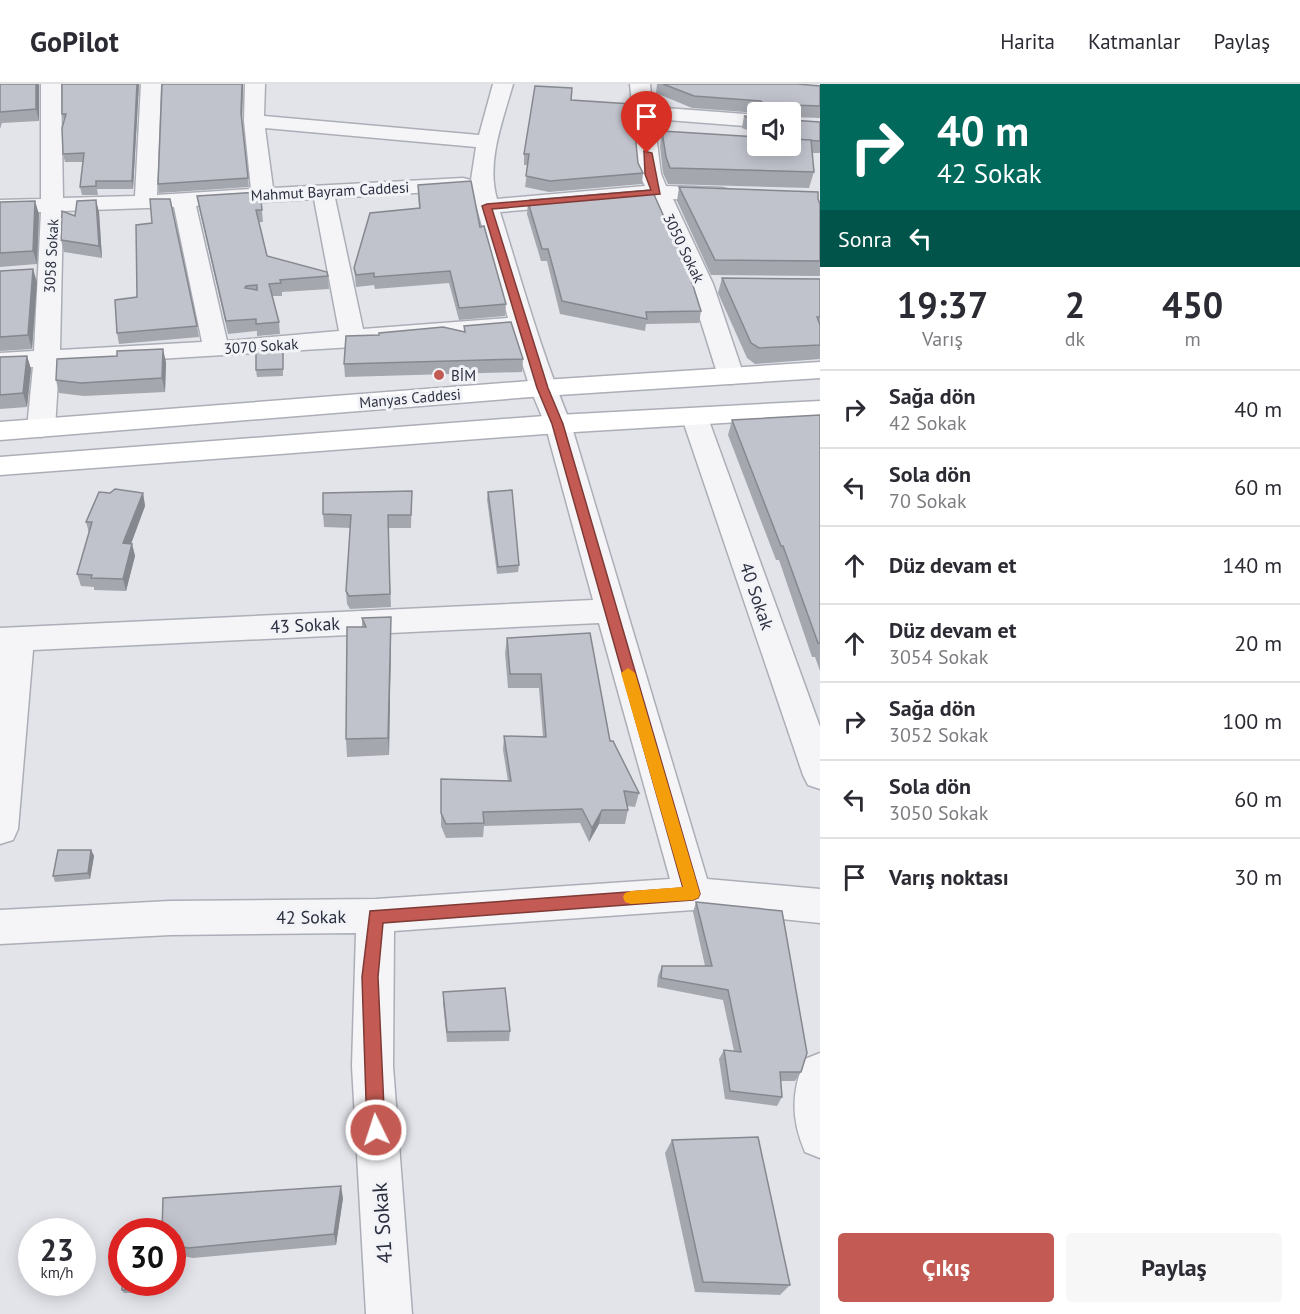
<!DOCTYPE html>
<html lang="tr">
<meta charset="utf-8">
<style>
:root{--surface:#fff;--page:#f7f7f7;--text:#2b2b33;--muted:#7c7c81;--line:#e1e1e2;--accent:#c35a53}
body{margin:0;font-family:"PT Sans",sans-serif;background:var(--page);color:var(--text);height:100vh;display:flex;flex-direction:column;font-size:22px;white-space:nowrap}
*{box-sizing:border-box;margin:0}
p{font-size:20px;color:var(--muted)}
.icon{flex:none;width:33px;height:33px;fill:none;stroke:currentColor;stroke-width:2;stroke-linecap:round;stroke-linejoin:round}
.map{position:relative;flex:1;overflow:hidden}
.panel{display:flex;flex-direction:column;background:var(--surface);width:480px}
.panel>*{flex:none}
.top-card{background:#00695c;color:#fff;overflow:hidden}
.fabs{position:absolute;left:747px;top:18px;display:grid;gap:12px}
.fabs a{display:grid;place-items:center;width:54px;height:54px;border-radius:6px;background:var(--surface);box-shadow:0 3px 15px #0003;font-size:30px}
.speed{position:absolute;left:18px;top:1134px;display:flex;gap:12px;font-size:30px;font-weight:700;text-align:center}
.speed>*{display:grid;place-content:center;width:78px;height:78px;border-radius:50%;background:var(--surface);box-shadow:0 3px 15px #0003;line-height:1}
.speed small{font-size:15px;font-weight:400}
.speed .limit{border:9px solid #d22;background:#fff;color:#111}
.pin{position:absolute;display:grid;place-items:center;width:51px;height:51px;color:#fff;margin:-62px -26px;border-radius:50% 50% 50% 0;rotate:-45deg;box-shadow:0 0 6px #0007}
.pin .icon{rotate:45deg}
.me{position:absolute;width:66px;margin:-33px;rotate:356deg;stroke-linejoin:round;filter:drop-shadow(0 0 4px #0008)}
.turn{display:flex;align-items:center;gap:21px;height:126px;padding:0 18px;font-size:27px}
.turn .icon{width:78px;height:78px;stroke-width:2.5}
.turn b{display:block;font-size:42px;line-height:51px}
.then{display:flex;align-items:center;height:57px;padding:0 18px;background:#0003;gap:12px;font-size:22px}
.eta{display:flex;justify-content:space-evenly;align-items:center;height:102px;text-align:center}
.eta b{font-size:36px;font-weight:700;line-height:42px}
.cta{display:flex;gap:12px;margin-top:auto;padding:12px 18px}
.cta a{flex:1;height:69px;border-radius:6px;background:var(--accent);color:#fff;font-size:24px;font-weight:700;line-height:69px;text-align:center}
.cta a+a{background:var(--page);color:var(--text)}
ul{padding:0;list-style:none}
li{display:flex;align-items:center;gap:18px;height:78px;padding:0 18px;border-top:2px solid var(--line)}
li div{flex:1}
li b{display:block;font-size:22px}
li em{font-style:normal}
header{display:flex;align-items:center;gap:36px;box-sizing:border-box;height:84px;padding:0 30px;background:var(--surface);border-bottom:2px solid var(--line)}
header strong{font-size:28px}
nav{display:flex;gap:33px;margin-inline-start:auto;font-size:21px}
main{display:flex;flex:1;min-height:0}
.map>svg:first-child{display:block}
</style>
<header>
<strong>GoPilot</strong>
<nav><a>Harita</a><a>Katmanlar</a><a>Paylaş</a></nav>
</header>
<main>
<div class="map">
<svg width="820" height="1230" viewBox="0 0 820 1230">
<rect width="100%" height="100%" fill="#e3e4ea"/>
<g fill="none" stroke-linecap="round" stroke-linejoin="round">
<g stroke="#acaeb7" stroke-width="3">
<g id="minor">
<path d="M41,0h20l2,114 72,-2 6,-112h20l-4,111 94,-6 -7,-68 1,-37h20l-1,32 215,19 14,-51h20c-10,36 -27,78 -16,115l148,-13 -6,-12 -9,-90h20l2,23 106,8v12l-104,-8 7,55 5,12 56,2 8,2 3,5 -3,5 -8,2 -49,-3 40,85 31,92 -4,6 -9,2 -9,-2 -4,-6 -29,-92 -38,-85 -151,13c22,71 42,143 71,212l136,455 113,10v34l-127,-13 -299,21 -1,135 19,248h-46l-14,-248 4,-133 -186,2 -170,9v-34l170,-9 206,-2 294,-20 -71,-256 -566,27 -15,179 -5,11 -13,4v-216l593,-28 -48,-176 -15,-36 -18,-56 -159,15 -294,18 -4,63 -4,6 -10,3 -10,-3 -4,-6 6,-61 -33,2v-16l34,-2 7,-139 -41,2v-14l41,-1zM265,44l211,19 -5,33 -8,-2 -190,10zM471,103l37,131 -145,11 -28,-131 128,-8zM314,115l25,132 -112,10 -31,-135zM174,123l28,135 -142,8 3,-139z"/>
<polygon points="695,326 704,328 708,334 820,643 820,705 808,701 803,691 682,334 686,328"/>
<path d="M820,969v105l-15,-6c-14,-33 -14,-60 0,-93z"/>
</g>
</g>
<g stroke="#acaeb7" stroke-width="3">
<g id="secondary">
<polygon points="820,278 820,294 543,312 0,356 0,338 543,296"/>
<polygon points="820,317 820,333 558,349 0,391 0,373 558,331"/>
</g>
</g>
<use href="#minor" fill="#f5f5f8" fill-rule="evenodd"/>
<use href="#secondary" fill="#fff" fill-rule="evenodd"/>
</g>
<g fill="#a5a7af">
<polygon points="0,0 39,0 39,37 2,39 0,45"/>
<polygon points="62,0 139,0 133,105 97,105 98,111 82,111 80,103 83,78 65,78 63,70 64,37 62,30"/>
<polygon points="162,0 243,0 242,37 249,103 159,109 158,100"/>
<polygon points="657,0 797,0 820,2 820,34 791,33 791,36 820,38 820,69 812,69 814,88 809,104 668,100 663,89 660,63 662,47 790,62 790,28 758,29 692,24 656,9"/>
<polygon points="571,16 638,79 643,89 642,100 549,108 525,103 528,81 524,81 524,70"/>
<polygon points="744,32 758,33 758,50 742,44"/>
<polygon points="418,101 480,143 506,220 505,232 459,236 449,199 375,205 374,201 356,203 354,184 419,124"/>
<polygon points="679,103 818,115 820,120 820,192 711,191 677,117"/>
<polygon points="260,108 263,138 259,138 267,172 328,192 329,205 282,208 282,212 272,212 279,238 280,250 257,252 257,247 228,250 199,124 197,112"/>
<polygon points="0,118 39,130 37,180 0,183"/>
<polygon points="528,118 701,227 699,239 646,240 645,247 560,230 547,177 541,177 527,130"/>
<polygon points="99,128 102,174 64,168 61,156"/>
<polygon points="0,187 37,198 32,265 0,267"/>
<polygon points="722,194 820,195 820,275 755,280 747,274 718,209"/>
<polygon points="197,242 199,253 119,260 117,249"/>
<polygon points="464,242 523,275 522,288 345,293 344,280 379,251 464,248"/>
<polygon points="283,263 283,292 257,293 256,286"/>
<polygon points="27,272 31,285 27,323 0,325 0,273"/>
<polygon points="166,278 165,308 84,312 59,309 56,296"/>
<polygon points="820,331 820,587 815,573 812,573 779,476 776,476 728,351 732,336"/>
<polygon points="412,407 411,444 388,444 391,523 350,525 347,520 346,507 350,444 324,443 323,430"/>
<polygon points="488,408 519,481 518,488 497,490 487,415"/>
<polygon points="110,409 143,409 145,422 131,459 132,460 135,472 126,507 94,506 94,503 81,502 77,490 89,449 86,438"/>
<polygon points="362,534 391,551 389,671 347,673 346,655 362,543"/>
<polygon points="507,554 610,657 639,709 635,723 627,722 628,726 625,740 599,740 589,758 580,739 484,742 483,753 446,754 441,742 441,695 508,697 503,666 504,652 543,653 539,604 508,604 505,569"/>
<polygon points="91,766 94,772 90,795 55,798 53,792"/>
<polygon points="696,818 801,988 795,997 781,997 782,1013 777,1022 725,1015 719,975 724,966 734,967 723,916 657,903 658,892 662,882 705,882 693,828"/>
<polygon points="443,908 510,947 509,957 447,958 443,919"/>
<polygon points="672,1056 790,1201 780,1211 695,1208 665,1069"/>
<polygon points="343,1114 336,1161 193,1174 172,1170 172,1148"/>
<polygon points="122,1198 158,1198 158,1208 124,1209 122,1206"/>
</g>
<g fill="#86888f">
<polygon points="36,0 39,0 39,37 36,25"/>
<polygon points="137,0 139,0 133,105 132,97"/>
<polygon points="242,0 243,0 242,37 249,103 241,29"/>
<polygon points="96,116 99,128 102,174 99,162"/>
<polygon points="35,117 39,130 37,180 33,167"/>
<polygon points="33,185 37,198 32,265 28,251"/>
<polygon points="163,265 166,278 165,308 162,294"/>
<polygon points="27,272 31,285 27,323 23,309"/>
<polygon points="143,409 145,422 127,471 123,459"/>
<polygon points="132,460 135,472 126,507 123,495"/>
<polygon points="391,533 391,551 389,671 388,654"/>
<polygon points="602,726 599,740 589,758 592,744"/>
<polygon points="91,766 94,772 90,795 88,789"/>
<polygon points="341,1102 343,1114 336,1161 334,1150"/>
<polygon points="156,1198 158,1198 158,1208 156,1205"/>
</g>
<g fill="#c0c2cc" stroke="#86888f" stroke-width="1.5" fill-rule="evenodd">
<polygon points="0,0 36,0 36,25 0,28"/>
<polygon points="62,0 137,0 132,97 96,97 96,102 80,103 84,69 63,70 62,44 66,30 62,30"/>
<polygon points="162,0 242,0 241,29 248,94 158,100"/>
<polygon points="663,0 797,0 820,2 820,22 791,21 791,36 820,38 820,57 803,56 790,51 790,28 762,28 763,19 761,17 694,12"/>
<polygon points="535,2 572,4 571,16 632,20 638,79 643,89 550,97 526,92 529,70 524,70"/>
<polygon points="744,32 758,33 758,37"/>
<polygon points="662,47 758,53 758,62 790,62 790,55 811,56 814,88 670,84 666,73"/>
<polygon points="471,97 480,143 484,142 506,220 459,224 450,187 374,193 374,189 356,191 354,184 370,129 420,124 418,101"/>
<polygon points="679,103 818,108 818,115 820,120 820,177 715,176"/>
<polygon points="652,106 689,189 701,227 646,228 647,235 562,217 548,165 542,165 528,118 530,116"/>
<path d="M260,108l2,18h-6l11,46 60,16 1,4 -48,4 1,3 -12,1 10,38 -23,2v-5l-30,2 -29,-125zM257,201v5l-12,-2 1,-2z"/>
<polygon points="150,115 170,115 197,242 117,249 115,216 137,213 136,141 152,139"/>
<polygon points="96,116 99,162 61,156 62,127 75,132 77,117"/>
<polygon points="35,117 33,167 0,169 0,118"/>
<polygon points="33,185 28,251 0,253 0,187"/>
<polygon points="722,194 820,195 820,233 817,233 820,241 820,261 759,264 751,259"/>
<polygon points="511,238 523,275 344,280 346,252 379,251 379,249 443,243 465,248 464,242"/>
<polygon points="283,263 283,285 256,286 256,265"/>
<polygon points="163,265 162,294 81,299 56,296 57,275 117,272 117,267"/>
<polygon points="27,272 23,309 0,311 0,273"/>
<polygon points="820,331 820,559 818,559 783,462 781,462 732,336"/>
<polygon points="115,405 143,409 123,459 132,460 123,495 91,494 92,491 77,490 92,438 86,438 99,408 110,409"/>
<polygon points="512,406 519,481 498,483 488,408"/>
<polygon points="412,407 411,431 388,431 390,510 349,512 346,507 351,431 323,430 323,409"/>
<polygon points="391,533 388,654 346,655 347,543 366,543 362,534"/>
<polygon points="590,549 610,657 613,657 639,709 624,707 628,726 602,726 592,744 582,725 483,728 484,739 446,740 441,729 441,695 511,697 504,652 546,653 541,590 510,590 507,554"/>
<polygon points="58,766 91,766 88,789 53,792"/>
<polygon points="696,818 782,827 807,969 801,988 780,988 782,1013 730,1007 724,966 741,968 728,906 661,894 662,882 712,882"/>
<polygon points="505,904 510,947 447,948 443,908"/>
<polygon points="758,1053 790,1201 703,1198 672,1056"/>
<polygon points="341,1102 334,1150 188,1164 172,1160 172,1148 162,1148 163,1114"/>
<polygon points="122,1198 156,1198 156,1205 122,1206"/>
</g>
<polygon fill="#c35a53" stroke="#7f3a36" stroke-width="1.5" points="644,67 652,69 660,110 492,125 548,304 563,340 700,810 698,814 693,816 383,839 378,893 385,1046 382,1052 376,1055 370,1052 367,1046 362,893 370,827 683,804 552,340 537,304 482,122 487,120 651,106 645,90"/>
<polygon fill="#f59e0b" points="628,584 635,589 700,810 698,814 693,816 631,820 625,818 623,813 625,809 631,807 683,803 621,589"/>
<circle fill="#c35a53" stroke="#f2f3f7" stroke-width="2" cx="439" cy="291" r="6"/>
<g text-anchor="middle" dominant-baseline="central" stroke-width="6" stroke-linejoin="round" paint-order="stroke">
<g font-size="15" fill="#2c2f40" stroke="#f2f3f7">
<text transform="translate(330 107) rotate(-3)">Mahmut Bayram Caddesi</text>
<text transform="translate(684 164) rotate(64)">3050 Sokak</text>
<text transform="translate(51 172) rotate(-87)">3058 Sokak</text>
<text transform="translate(261 262) rotate(-4)">3070 Sokak</text>
<text transform="translate(410 314) rotate(-5)">Manyas Caddesi</text>
</g>
<g font-size="15" fill="#2c2f40" stroke="#f2f3f7" text-anchor="start">
<text x="451" y="291">BİM</text>
</g>
<g font-size="18" fill="#2c2f40" stroke="#f2f3f7">
<text transform="translate(757 512) rotate(71)">40 Sokak</text>
<text transform="translate(305 541) rotate(-3)">43 Sokak</text>
<text transform="translate(311 833) rotate(-1)">42 Sokak</text>
</g>
<g font-size="21" fill="#2c2f40" stroke="#f2f3f7">
<text transform="translate(382 1139) rotate(-94)">41 Sokak</text>
</g>
</g>
</svg>
<div class="fabs">
<a><svg class="icon" aria-label="sound" viewBox="0 0 24 24"><path d="M4 9h4l5-4v14l-5-4H4zM17 9q2 3 0 6"/></svg></a>
</div>
<div class="speed"><div>23<small>km/h</small></div><div class="limit">30</div></div>
<div class="pin" style="left:647px;top:69px;background:#d93025"><svg class="icon" aria-label="arrive" viewBox="0 0 24 24"><path d="M6 21V4h12l-3 4 3 4H6"/></svg></div>
<svg class="me" style="left:376px;top:1046px" viewBox="-20 -20 40 40"><circle r="17" fill="#c35a53" stroke="#fff" stroke-width="3"/><path d="M0-11L8 9 0 5-8 9z" fill="#fff"/></svg>
</div>
<section class="panel">
<div class="top-card">
<div class="turn"><svg class="icon" aria-label="right" viewBox="0 0 24 24"><path d="M7 20v-9h11M14 6l5 5-5 5"/></svg><div><b>40 m</b>42 Sokak</div></div>
<div class="then">Sonra<svg class="icon" aria-label="left" viewBox="0 0 24 24"><path d="M17 20v-9H6M10 6l-5 5 5 5"/></svg></div>
</div>
<div class="eta">
<div><b>19:37</b><p>Varış</p></div>
<div><b>2</b><p>dk</p></div>
<div><b>450</b><p>m</p></div>
</div>
<ul>
<li><svg class="icon" aria-label="right" viewBox="0 0 24 24"><path d="M7 20v-9h11M14 6l5 5-5 5"/></svg><div><b>Sağa dön</b><p>42 Sokak</p></div><em>40 m</em></li>
<li><svg class="icon" aria-label="left" viewBox="0 0 24 24"><path d="M17 20v-9H6M10 6l-5 5 5 5"/></svg><div><b>Sola dön</b><p>70 Sokak</p></div><em>60 m</em></li>
<li><svg class="icon" aria-label="ahead" viewBox="0 0 24 24"><path d="M12 20V5M6 11l6-6 6 6"/></svg><div><b>Düz devam et</b></div><em>140 m</em></li>
<li><svg class="icon" aria-label="ahead" viewBox="0 0 24 24"><path d="M12 20V5M6 11l6-6 6 6"/></svg><div><b>Düz devam et</b><p>3054 Sokak</p></div><em>20 m</em></li>
<li><svg class="icon" aria-label="right" viewBox="0 0 24 24"><path d="M7 20v-9h11M14 6l5 5-5 5"/></svg><div><b>Sağa dön</b><p>3052 Sokak</p></div><em>100 m</em></li>
<li><svg class="icon" aria-label="left" viewBox="0 0 24 24"><path d="M17 20v-9H6M10 6l-5 5 5 5"/></svg><div><b>Sola dön</b><p>3050 Sokak</p></div><em>60 m</em></li>
<li><svg class="icon" aria-label="arrive" viewBox="0 0 24 24"><path d="M6 21V4h12l-3 4 3 4H6"/></svg><div><b>Varış noktası</b></div><em>30 m</em></li>
</ul>
<div class="cta"><a>Çıkış</a><a>Paylaş</a></div>
</section>
</main>
